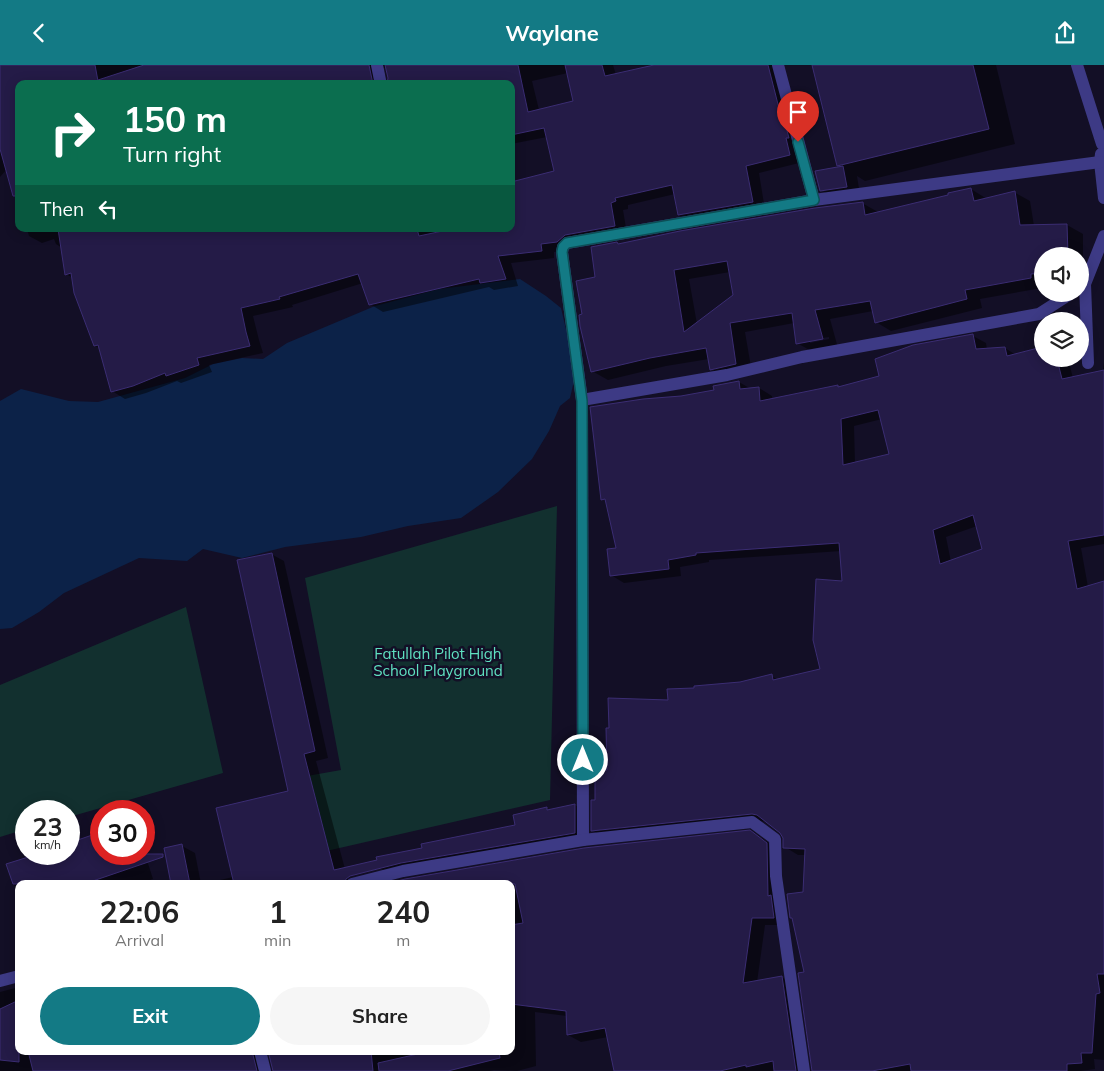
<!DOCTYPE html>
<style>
:root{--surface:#fff;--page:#f6f6f6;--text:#222;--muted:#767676;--accent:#137a85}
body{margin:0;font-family:Mulish,sans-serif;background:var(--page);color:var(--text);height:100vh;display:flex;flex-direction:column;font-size:19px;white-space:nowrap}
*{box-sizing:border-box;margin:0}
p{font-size:16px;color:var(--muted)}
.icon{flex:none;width:28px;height:28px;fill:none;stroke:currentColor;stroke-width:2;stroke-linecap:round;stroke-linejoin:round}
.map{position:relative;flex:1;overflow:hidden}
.panel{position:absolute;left:15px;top:815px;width:500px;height:175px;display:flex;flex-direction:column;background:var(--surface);border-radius:10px;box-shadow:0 2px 12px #0003}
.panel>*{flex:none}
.banner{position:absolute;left:15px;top:15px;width:500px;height:152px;border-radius:10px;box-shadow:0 2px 12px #0003;background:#0b6e4f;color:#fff;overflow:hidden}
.controls{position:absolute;left:1034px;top:182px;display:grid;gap:10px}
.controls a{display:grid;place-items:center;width:55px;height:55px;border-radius:50%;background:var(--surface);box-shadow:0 2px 12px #0003;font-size:25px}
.speed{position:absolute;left:15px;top:735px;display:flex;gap:10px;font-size:25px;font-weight:700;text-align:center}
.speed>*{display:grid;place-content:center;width:65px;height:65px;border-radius:50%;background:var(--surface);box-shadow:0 2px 12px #0003;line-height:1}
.speed small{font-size:12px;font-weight:400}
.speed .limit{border:8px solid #d22;background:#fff;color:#111}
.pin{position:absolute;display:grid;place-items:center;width:42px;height:42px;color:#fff;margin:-51px -21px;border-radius:50% 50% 50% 0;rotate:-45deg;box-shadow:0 0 5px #0007}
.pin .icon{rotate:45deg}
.me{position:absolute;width:55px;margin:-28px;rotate:0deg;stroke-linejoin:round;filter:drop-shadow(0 0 4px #0008)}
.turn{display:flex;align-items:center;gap:18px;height:105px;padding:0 25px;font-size:22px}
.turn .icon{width:65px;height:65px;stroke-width:2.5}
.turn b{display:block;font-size:35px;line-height:42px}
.then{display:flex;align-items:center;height:48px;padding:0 25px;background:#0003;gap:10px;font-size:19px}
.eta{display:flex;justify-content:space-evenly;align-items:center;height:85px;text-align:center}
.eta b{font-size:30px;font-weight:700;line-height:35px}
.button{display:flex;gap:10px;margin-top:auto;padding:10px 25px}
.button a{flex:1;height:58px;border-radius:30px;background:var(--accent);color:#fff;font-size:20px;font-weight:700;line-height:58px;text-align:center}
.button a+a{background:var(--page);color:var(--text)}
header{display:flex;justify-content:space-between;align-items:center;height:65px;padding:0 25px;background:var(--accent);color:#fff;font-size:22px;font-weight:700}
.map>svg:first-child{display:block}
</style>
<header><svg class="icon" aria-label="back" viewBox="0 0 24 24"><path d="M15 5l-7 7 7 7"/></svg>Waylane<svg class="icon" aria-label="share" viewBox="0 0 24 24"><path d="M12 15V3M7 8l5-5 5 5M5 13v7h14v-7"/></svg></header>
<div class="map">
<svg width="1104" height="1006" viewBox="0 0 1104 1006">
<rect width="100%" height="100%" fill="#130f26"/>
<g fill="#12302f">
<polygon points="557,441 550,735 322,787 307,711 341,705 305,513"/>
<polygon points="186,542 223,708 69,752 69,746 26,746 26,764 0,772 0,620"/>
</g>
<polygon fill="#0c2248" points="520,214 546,231 561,243 576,307 570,333 560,341 549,366 532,394 498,427 461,453 408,461 361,472 285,482 242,493 203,484 187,496 139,493 64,528 39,547 12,563 0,564 0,336 21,324 69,336 98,337 185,313 213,299 242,293 263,294 287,278 375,241 439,224"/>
<g fill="#0007" fill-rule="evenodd">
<path d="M0,0h613l3,10 44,-10h119l24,97 -44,11 6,37 -73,12 -13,-7 -4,-21 -47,11v4l-5,1 4,24 -56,15 -17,3v6l-43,5 7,23 -24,4 -5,-3 -106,25 -13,-8 -7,-21 -71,22 1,2 -40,9 6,24 4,13 -54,12 3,7 -31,11 -4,-2 -31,12 -21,6 -13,-8 -11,-42 -6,-3 -22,-68 -7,-4 -4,-26 -6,-4 -2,-5 -12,4 -13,-7 -2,-7h424v1l7,-1h53l44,-57 -8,-35 -36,7v-60l-122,-5 -2,-14 -5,6 2,13h-365v117l-8,-27 -4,-5 -7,8zM568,8l7,29 -36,8 -7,-29z"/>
<polygon points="814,0 996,0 1015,79 865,116 857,111 860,130 835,133 821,125 842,102 838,100"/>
<path d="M971,124l16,10 27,-7 16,9 4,25 33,-1 16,9v47h-3v-25h-38v32l-62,11 2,9 -91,23 -15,-9 -3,-11 -43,8 8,29 -25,4 -16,-9 -3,-20 -49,9 7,41 -25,5 -16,-9 -2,-10 -43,7 -58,14 -16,-9 -8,-56 13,-37 22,-33 243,-42 16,9 72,-16zM730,207l4,23 -37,29 -8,-45zM829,272v2l-19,4v-3z"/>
<path d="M973,271l13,7 1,7 18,-2 11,7 26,-7v11h26l5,19 30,-7 1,-8v181l-23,4 7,39 16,-5v478l-10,-1 1,10 -15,2h-267l-7,-98 -1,-80 1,-38h-8l-13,-8 -1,-9 -3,-6 -15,-11 -161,17 -13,-8 4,-29 12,-30 61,-69 27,-13 44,-6 31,-7 8,4 42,-10 22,-88 -2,-31 -132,9v2l-29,5 1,9 -57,7 -13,-8 6,-26 -10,-48 -4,-2 78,-102 34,-6 24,-9 12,7 8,-1 13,8v3l66,-12 1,1 41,-11zM882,354l9,36 -36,9 -1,-38zM977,461l7,24 -33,12 -5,-25z"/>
<polygon points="271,489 284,496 328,693 316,696 349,819 203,819 233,812 290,727"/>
<polygon points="575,740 587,747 587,775 392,810 380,803 424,784 517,761 547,743 551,745"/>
<polygon points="749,767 763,774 780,787 786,860 765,860 757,917 782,912 795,920 807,1006 615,1006 608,972 581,977 568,970 567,951 535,947 536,1001 517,1006 494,1005 489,1006 274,1006 269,986 511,986 511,819"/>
<polygon points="101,769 101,789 144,789 144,786 153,814 139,819 19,819 19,834 8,800 41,789 69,789 69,780"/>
<polygon points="182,781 195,788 201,819 173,819"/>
<polygon points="19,922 19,986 268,986 265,991 268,1006 0,1006 0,927"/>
</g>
<g fill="#241b47" stroke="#3b2d73" fill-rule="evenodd">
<polygon points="0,0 95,0 98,16 98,15 144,0 369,0 373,19 19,19 19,131 13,131 0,84"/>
<polygon points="385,0 518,0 528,47 573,36 565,0 602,0 605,11 654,0 768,0 782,55 784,54 789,73 786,73 790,90 746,101 753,137 678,150 672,120 615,133 616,136 611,138 615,161 565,170 557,177 541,179 542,186 498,191 506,214 480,218 479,214 369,240 358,209 279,232 280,234 241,243 246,267 250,281 197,293 199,300 166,311 165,308 133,321 111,327 98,280 94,281 74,228 71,208 65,210 58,164 417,164 419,171 452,164 511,164 511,117 554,106 544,63 511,70 511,19 387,19 388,13"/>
<polygon points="812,0 973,0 989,64 837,101"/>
<polygon points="843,101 847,122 820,126 815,106"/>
<path d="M971,123l3,13 41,-10 5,34 47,-1 1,32h-26v17l-11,1v4l-66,12 2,9 -92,24 -5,-22 -55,9 8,29 -27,5 -4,-31 -62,10 6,41 -26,6 -4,-22 -56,10 -59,14 -11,-46 -1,-11 3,-1 -6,-33 19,-4 -4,-30 26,-5 1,2 62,-13 135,-23 48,-6 2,13 83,-20v-2zM727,196l6,34 -49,37 -10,-62z"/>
<path d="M973,269l3,15 29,-2 2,9 35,-9v12h15l5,20 42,-9v165l-36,6 9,48 27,-8v393h-7l3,19 -4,1 -4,59h-11l1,10 -15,1v7h-156l-1,-7 -38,7h-60l-14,-98 6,-1 -12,-54h-2l-3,-24 16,-2 2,-43 -22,-1v-10l-3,-5 -23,-18 -5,-1 -161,17v-31h4v-30h12l-1,-42h3l-1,-30 60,2 -1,-11 27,-1v-2l46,-4 32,-8 1,6 47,-11 -7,-29 3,-61 26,2 -3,-38 -143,10v2l-28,5 1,9 -59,7 -3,-27 9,-1 -11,-49 -4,1 -11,-93 53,-8 38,-3 33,-6 -1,-4 26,-5 1,8 19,-2 1,14 78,-16v2l41,-11 -4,-17 38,-14zM878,345l11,44 -46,11 -2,-46zM973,450l9,34 -42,15 -7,-34z"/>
<polygon points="272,488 315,686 304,689 334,805 377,795 376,792 422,783 421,779 515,760 513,750 547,742 547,745 575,739 575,768 401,798 350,811 346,814 344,819 234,819 216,743 288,726 237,495"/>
<polygon points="750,765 767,778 768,831 771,830 774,853 752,853 743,918 782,911 796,1006 774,1006 773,996 746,1002 746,1000 720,1006 614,1006 605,963 567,970 566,946 511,939 511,860 523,858 515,819 386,819 405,814 584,783"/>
<polygon points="101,767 101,789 163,789 163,792 84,819 13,819 6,799 38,789 69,789 69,778"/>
<polygon points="182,779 190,819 171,819 164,783"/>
<polygon points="19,935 19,997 0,995 0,944"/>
<polygon points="28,986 252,986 257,1006 33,1006"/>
<polygon points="268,986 371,986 373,1006 273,1006"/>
<polygon points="431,986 499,986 500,993 448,1006 379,1006 378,998"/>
</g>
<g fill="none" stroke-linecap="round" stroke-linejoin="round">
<g stroke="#3d3a85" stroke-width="12">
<polyline points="377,0 380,15"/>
<polyline points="1077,0 1102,79 1104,78"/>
<polyline points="1101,89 1100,97 1104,133"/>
<polyline points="814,135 1100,97"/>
<polyline points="1088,298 1085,219 1104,171"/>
<polyline points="582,335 727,310 802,292 1039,249 1070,229"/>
<polyline points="583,775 582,335 562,187 563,182 567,178 814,135 778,0"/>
<polyline points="352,819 403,806 583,775 752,757 775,774 776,811 804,1006"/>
<polyline points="0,916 19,911"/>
<polyline points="260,986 265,1006"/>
</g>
</g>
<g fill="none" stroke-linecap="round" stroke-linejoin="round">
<g stroke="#0c4f56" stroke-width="12">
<polyline id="route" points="583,695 582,336 562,187 563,182 567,178 814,135 798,77"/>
</g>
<use href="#route" stroke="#137a85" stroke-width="9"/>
</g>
<g text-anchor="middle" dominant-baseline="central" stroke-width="5" stroke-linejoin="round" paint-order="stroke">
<g font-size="15" fill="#5fe0c0" stroke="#130f26">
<text x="438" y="588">Fatullah Pilot High<tspan x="438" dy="17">School Playground</tspan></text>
</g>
</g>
</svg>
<div class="controls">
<a><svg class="icon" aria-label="sound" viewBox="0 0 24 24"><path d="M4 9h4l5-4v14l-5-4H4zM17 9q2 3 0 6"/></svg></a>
<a><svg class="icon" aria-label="layers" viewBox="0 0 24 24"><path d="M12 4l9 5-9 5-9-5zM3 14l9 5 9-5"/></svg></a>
</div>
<div class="speed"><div>23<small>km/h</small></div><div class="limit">30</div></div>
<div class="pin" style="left:798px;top:77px;background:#d93025"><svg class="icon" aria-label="arrive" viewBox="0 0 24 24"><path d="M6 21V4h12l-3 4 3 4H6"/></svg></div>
<svg class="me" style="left:583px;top:695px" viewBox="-20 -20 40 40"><circle r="17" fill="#137a85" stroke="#fff" stroke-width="3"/><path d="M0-11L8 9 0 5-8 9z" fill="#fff"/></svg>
<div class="banner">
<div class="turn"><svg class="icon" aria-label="right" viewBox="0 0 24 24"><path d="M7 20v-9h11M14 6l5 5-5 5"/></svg><div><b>150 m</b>Turn right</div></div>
<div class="then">Then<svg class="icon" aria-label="left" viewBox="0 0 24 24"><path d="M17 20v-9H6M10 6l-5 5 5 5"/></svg></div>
</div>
<section class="panel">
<div class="eta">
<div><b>22:06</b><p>Arrival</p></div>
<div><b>1</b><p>min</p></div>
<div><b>240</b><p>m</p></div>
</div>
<div class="button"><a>Exit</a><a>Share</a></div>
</section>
</div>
